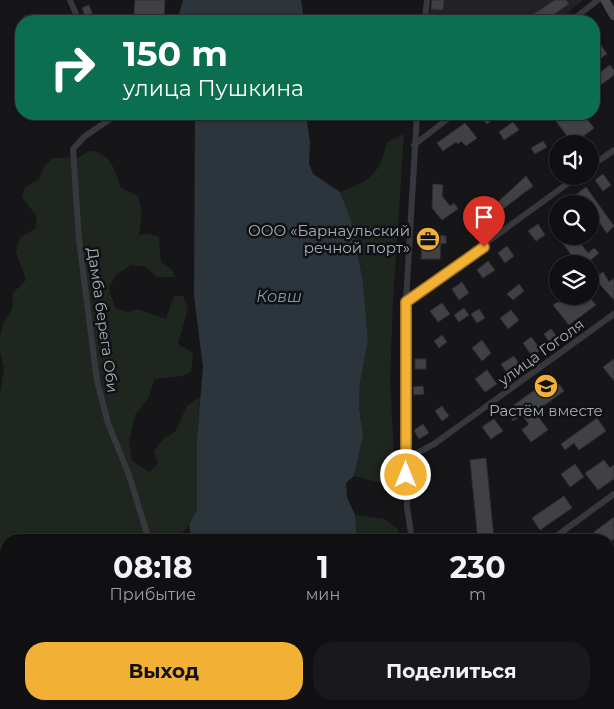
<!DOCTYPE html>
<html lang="ru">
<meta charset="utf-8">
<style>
:root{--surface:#101012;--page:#19191b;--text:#f1f3f6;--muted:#9c9d9f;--line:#303032;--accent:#f2b134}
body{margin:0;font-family:Montserrat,sans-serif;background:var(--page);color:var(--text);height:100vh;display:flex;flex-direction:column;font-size:19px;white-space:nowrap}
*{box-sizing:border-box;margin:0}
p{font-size:16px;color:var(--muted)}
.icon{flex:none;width:28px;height:28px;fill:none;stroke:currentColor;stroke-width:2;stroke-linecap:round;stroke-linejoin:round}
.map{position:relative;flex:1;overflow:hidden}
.sheet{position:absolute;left:0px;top:534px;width:615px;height:176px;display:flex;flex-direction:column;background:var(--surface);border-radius:20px 20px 0 0;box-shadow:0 1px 4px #0004,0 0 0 1px var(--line)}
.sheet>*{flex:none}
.banner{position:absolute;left:15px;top:15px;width:585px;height:105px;border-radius:20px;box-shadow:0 1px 4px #0004,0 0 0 1px var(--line);background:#0b6e4f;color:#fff;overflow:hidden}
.buttons{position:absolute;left:549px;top:135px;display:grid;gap:10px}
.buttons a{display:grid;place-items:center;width:50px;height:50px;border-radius:50%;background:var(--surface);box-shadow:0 1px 4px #0004,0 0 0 1px var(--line);font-size:25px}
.pin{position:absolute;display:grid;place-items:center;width:42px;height:42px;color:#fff;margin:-51px -21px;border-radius:50% 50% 50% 0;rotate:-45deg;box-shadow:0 0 5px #0007}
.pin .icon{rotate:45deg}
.me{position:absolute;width:55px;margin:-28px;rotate:0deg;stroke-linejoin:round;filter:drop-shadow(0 0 4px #0008)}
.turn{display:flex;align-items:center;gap:18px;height:105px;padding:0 25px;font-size:22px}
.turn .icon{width:65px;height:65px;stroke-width:2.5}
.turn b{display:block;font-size:35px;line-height:42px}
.eta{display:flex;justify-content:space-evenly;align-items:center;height:85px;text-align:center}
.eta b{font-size:30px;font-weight:700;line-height:35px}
.cta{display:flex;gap:10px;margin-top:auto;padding:10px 25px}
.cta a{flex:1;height:58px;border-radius:20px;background:var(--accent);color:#111;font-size:20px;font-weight:700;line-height:58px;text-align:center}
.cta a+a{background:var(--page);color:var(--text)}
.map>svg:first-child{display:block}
</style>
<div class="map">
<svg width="614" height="709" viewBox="0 0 614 709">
<rect width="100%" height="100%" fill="#161618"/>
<g fill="#222225">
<polygon points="432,0 583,0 558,21 429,21"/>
<polygon points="376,704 426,704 427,709 377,709"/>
</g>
<g fill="#1e261f">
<path d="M404,134l-11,168 -3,78 5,95 -14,8 -27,-7 9,-40 -4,-29 1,-25 8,-41 -5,-59 -12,-62 -11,-28c31,-12 39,-17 47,-50z"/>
<path d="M89,151c20,0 27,19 31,36l18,9 4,16 -3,23 10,-1 10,3 2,25 11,8 3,7h-18l-12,-10 -14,-2 -15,10 -7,13 6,20 13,4 10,-3 28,10 8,-23h9l5,13 -10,35 15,9 -2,19c-12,7 -24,4 -37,8l-5,17 -14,18 -6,27 3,19 17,11 9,-8 -4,-13 9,-12 12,-7 12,-26 13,-9 -3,37v75l-8,16 -13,15h-170v164h121l-5,5h-122v-315l4,-26 -4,-16v-15l3,-13 9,-15 1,-16 13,-13 -10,-28 4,-15 15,-8 2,-12 -15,-20 3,-10 14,-8 5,-12 9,-9 26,-1z"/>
<polygon points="355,515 384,519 398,529 399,540 357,540"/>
<polygon points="321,704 376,704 377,709 322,709"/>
</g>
<g fill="#2c353c">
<polygon points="183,0 301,0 304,21 177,21"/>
<polygon points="195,114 306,114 310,143 309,164 313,174 340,192 351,220 363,282 368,341 360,382 359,407 363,436 354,476 346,483 347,497 355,515 357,540 192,540 189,525 197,509 197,439 203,367 194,296"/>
<polygon points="204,704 321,704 322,709 205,709"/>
</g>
<g fill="#404145" stroke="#303034">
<polygon points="135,0 165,0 164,18 134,16"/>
<polygon points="432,0 444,0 443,10 431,9"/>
<polygon points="555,0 566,0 569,4 544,21 523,21"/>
<polygon points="89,5 95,21 87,21 82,8"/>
<polygon points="36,14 37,21 24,21 24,16"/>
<polygon points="600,44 607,54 600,59 594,50"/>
<polygon points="610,65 614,70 614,75 594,90 594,77"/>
<polygon points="478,114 500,114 487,124"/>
<polygon points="557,114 583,114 594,128 573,144 553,117"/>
<polygon points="513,122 519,130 504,140 499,132"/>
<polygon points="465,123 477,138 466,146 461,141 458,144 456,142 443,151 437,143"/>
<polygon points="543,141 547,147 535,154 531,148"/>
<polygon points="603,174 611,185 603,191 595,180"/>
<polygon points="526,176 533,186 503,209 498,202"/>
<polygon points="433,184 443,185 442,196 450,206 454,203 458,209 442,220 432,208"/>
<polygon points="586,187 614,226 607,233 590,210 590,204 579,204 574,196"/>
<polygon points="538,224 545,235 536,241 528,231"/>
<polygon points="423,234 446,236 446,244 441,243 440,259 421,259"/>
<polygon points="558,236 575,236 588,253 594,248 599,253 586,264 562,264 572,256"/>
<polygon points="507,246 514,256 505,263 498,253"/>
<polygon points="488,261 495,270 483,278 477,270"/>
<polygon points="603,272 609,282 614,278 614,300 594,278"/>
<polygon points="462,282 469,293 459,300 452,289"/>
<polygon points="519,284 524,291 513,300 507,294"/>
<polygon points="576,296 588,296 596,305 569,325 553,305 558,302 566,303"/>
<polygon points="442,303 450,314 438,322 430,311"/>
<polygon points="464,308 469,315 459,322 454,315"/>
<polygon points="479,309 485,318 477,323 471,314"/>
<polygon points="511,310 519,320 508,329 500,318"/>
<polygon points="551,329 558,338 550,343 544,334"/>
<polygon points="442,335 447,342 439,348 434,341"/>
<polygon points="531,337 541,350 532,356 523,343"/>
<polygon points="482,340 491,353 482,361 472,348"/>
<polygon points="514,356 520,365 507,373 501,364"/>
<rect x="415" y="359" width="11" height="10"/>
<polygon points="614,359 614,381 603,367"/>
<polygon points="487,370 497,384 485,392 475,379"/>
<polygon points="548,380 554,388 559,384 564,391 535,412 548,430 531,442 522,430 529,424 522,415 513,421 506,411"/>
<polygon points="423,386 424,394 414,395 413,387"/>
<polygon points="442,406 449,416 442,421 435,411"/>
<polygon points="597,418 606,431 579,450 574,443 565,450 561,444"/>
<polygon points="494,419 503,431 491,439 482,427"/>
<polygon points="423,424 429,433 419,439 414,430"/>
<polygon points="486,458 494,540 478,540 470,460"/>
<polygon points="604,460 610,468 614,465 614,479 598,490 585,473"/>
<polygon points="575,464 584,477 570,487 561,474"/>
<polygon points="564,496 572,508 540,530 532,518"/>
<polygon points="614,517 614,540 599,540 594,532"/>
</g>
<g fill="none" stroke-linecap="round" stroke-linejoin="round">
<g stroke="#37383d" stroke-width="6">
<polyline points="70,0 79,21"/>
<polyline points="425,21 427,0"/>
<polyline points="571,21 598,0"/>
<polyline points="112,114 110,119 84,137 73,149 79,240 97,381 108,423 129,475 149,540"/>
<polyline points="414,145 454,114"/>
<polyline points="590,167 614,150"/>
<polyline points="406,301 578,176"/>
<polyline points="406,459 434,444 614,314"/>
<polyline points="412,540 407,507 406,301 417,114"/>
<polyline points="551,540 614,494"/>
<polyline points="609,680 614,676"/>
<polyline points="189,704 189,709"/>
<polyline points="441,704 442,709"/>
<polyline points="569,709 576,704"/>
</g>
<polyline stroke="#45474d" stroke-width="9" points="605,0 614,16"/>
<g stroke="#4a4c52" stroke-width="4.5">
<polyline id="rail" points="430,704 432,709"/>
</g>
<use href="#rail" stroke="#111113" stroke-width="2.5" stroke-dasharray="8" stroke-linecap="butt"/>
</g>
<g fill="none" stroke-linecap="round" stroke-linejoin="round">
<g stroke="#9d7322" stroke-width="12">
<polyline id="route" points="406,475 406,302 484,247"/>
</g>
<use href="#route" stroke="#f2b134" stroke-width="9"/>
</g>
<defs>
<g id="office-disc" transform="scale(1.25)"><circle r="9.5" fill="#f2b134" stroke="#111113"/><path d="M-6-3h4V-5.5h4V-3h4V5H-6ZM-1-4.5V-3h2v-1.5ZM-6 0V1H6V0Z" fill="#111"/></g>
<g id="school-disc" transform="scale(1.25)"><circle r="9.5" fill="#f2b134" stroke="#111113"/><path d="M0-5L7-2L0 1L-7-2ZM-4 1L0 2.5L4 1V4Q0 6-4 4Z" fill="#111"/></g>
</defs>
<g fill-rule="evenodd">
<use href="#office-disc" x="428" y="239"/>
<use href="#school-disc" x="546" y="386"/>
</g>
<g text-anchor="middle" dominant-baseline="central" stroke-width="5" stroke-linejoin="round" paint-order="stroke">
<g font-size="15" fill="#a8adb8" stroke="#111113" text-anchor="end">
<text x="410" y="230">ООО «Барнаульский<tspan x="410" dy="17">речной порт»</tspan></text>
<text x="546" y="410" text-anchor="middle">Растём вместе</text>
</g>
<g font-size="15" fill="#a8adb8" stroke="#111113">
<text transform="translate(103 320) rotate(82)">Дамба берега Оби</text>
<text transform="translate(541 352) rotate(-36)">улица Гоголя</text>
</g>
<g font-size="16" font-style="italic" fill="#7f9bb3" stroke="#111113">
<text x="279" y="296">Ковш</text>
</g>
</g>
</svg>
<div class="buttons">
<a><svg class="icon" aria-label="sound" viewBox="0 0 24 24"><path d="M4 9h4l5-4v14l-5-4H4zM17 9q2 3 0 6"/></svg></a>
<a><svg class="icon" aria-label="search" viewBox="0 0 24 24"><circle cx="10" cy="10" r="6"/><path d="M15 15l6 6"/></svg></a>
<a><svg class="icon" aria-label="layers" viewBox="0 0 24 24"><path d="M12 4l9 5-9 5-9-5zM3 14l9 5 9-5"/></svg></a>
</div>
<div class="pin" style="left:484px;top:247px;background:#d93025"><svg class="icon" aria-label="arrive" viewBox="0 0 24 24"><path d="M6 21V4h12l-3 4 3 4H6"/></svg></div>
<svg class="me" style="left:406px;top:475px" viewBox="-20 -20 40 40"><circle r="17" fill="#f2b134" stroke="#fff" stroke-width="3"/><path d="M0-11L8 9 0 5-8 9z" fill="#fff"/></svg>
<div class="banner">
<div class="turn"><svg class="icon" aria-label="right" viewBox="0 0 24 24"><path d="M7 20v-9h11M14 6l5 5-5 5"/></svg><div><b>150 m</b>улица Пушкина</div></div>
</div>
<section class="sheet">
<div class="eta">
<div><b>08:18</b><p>Прибытие</p></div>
<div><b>1</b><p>мин</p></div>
<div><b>230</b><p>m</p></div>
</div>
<div class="cta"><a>Выход</a><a>Поделиться</a></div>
</section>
</div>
